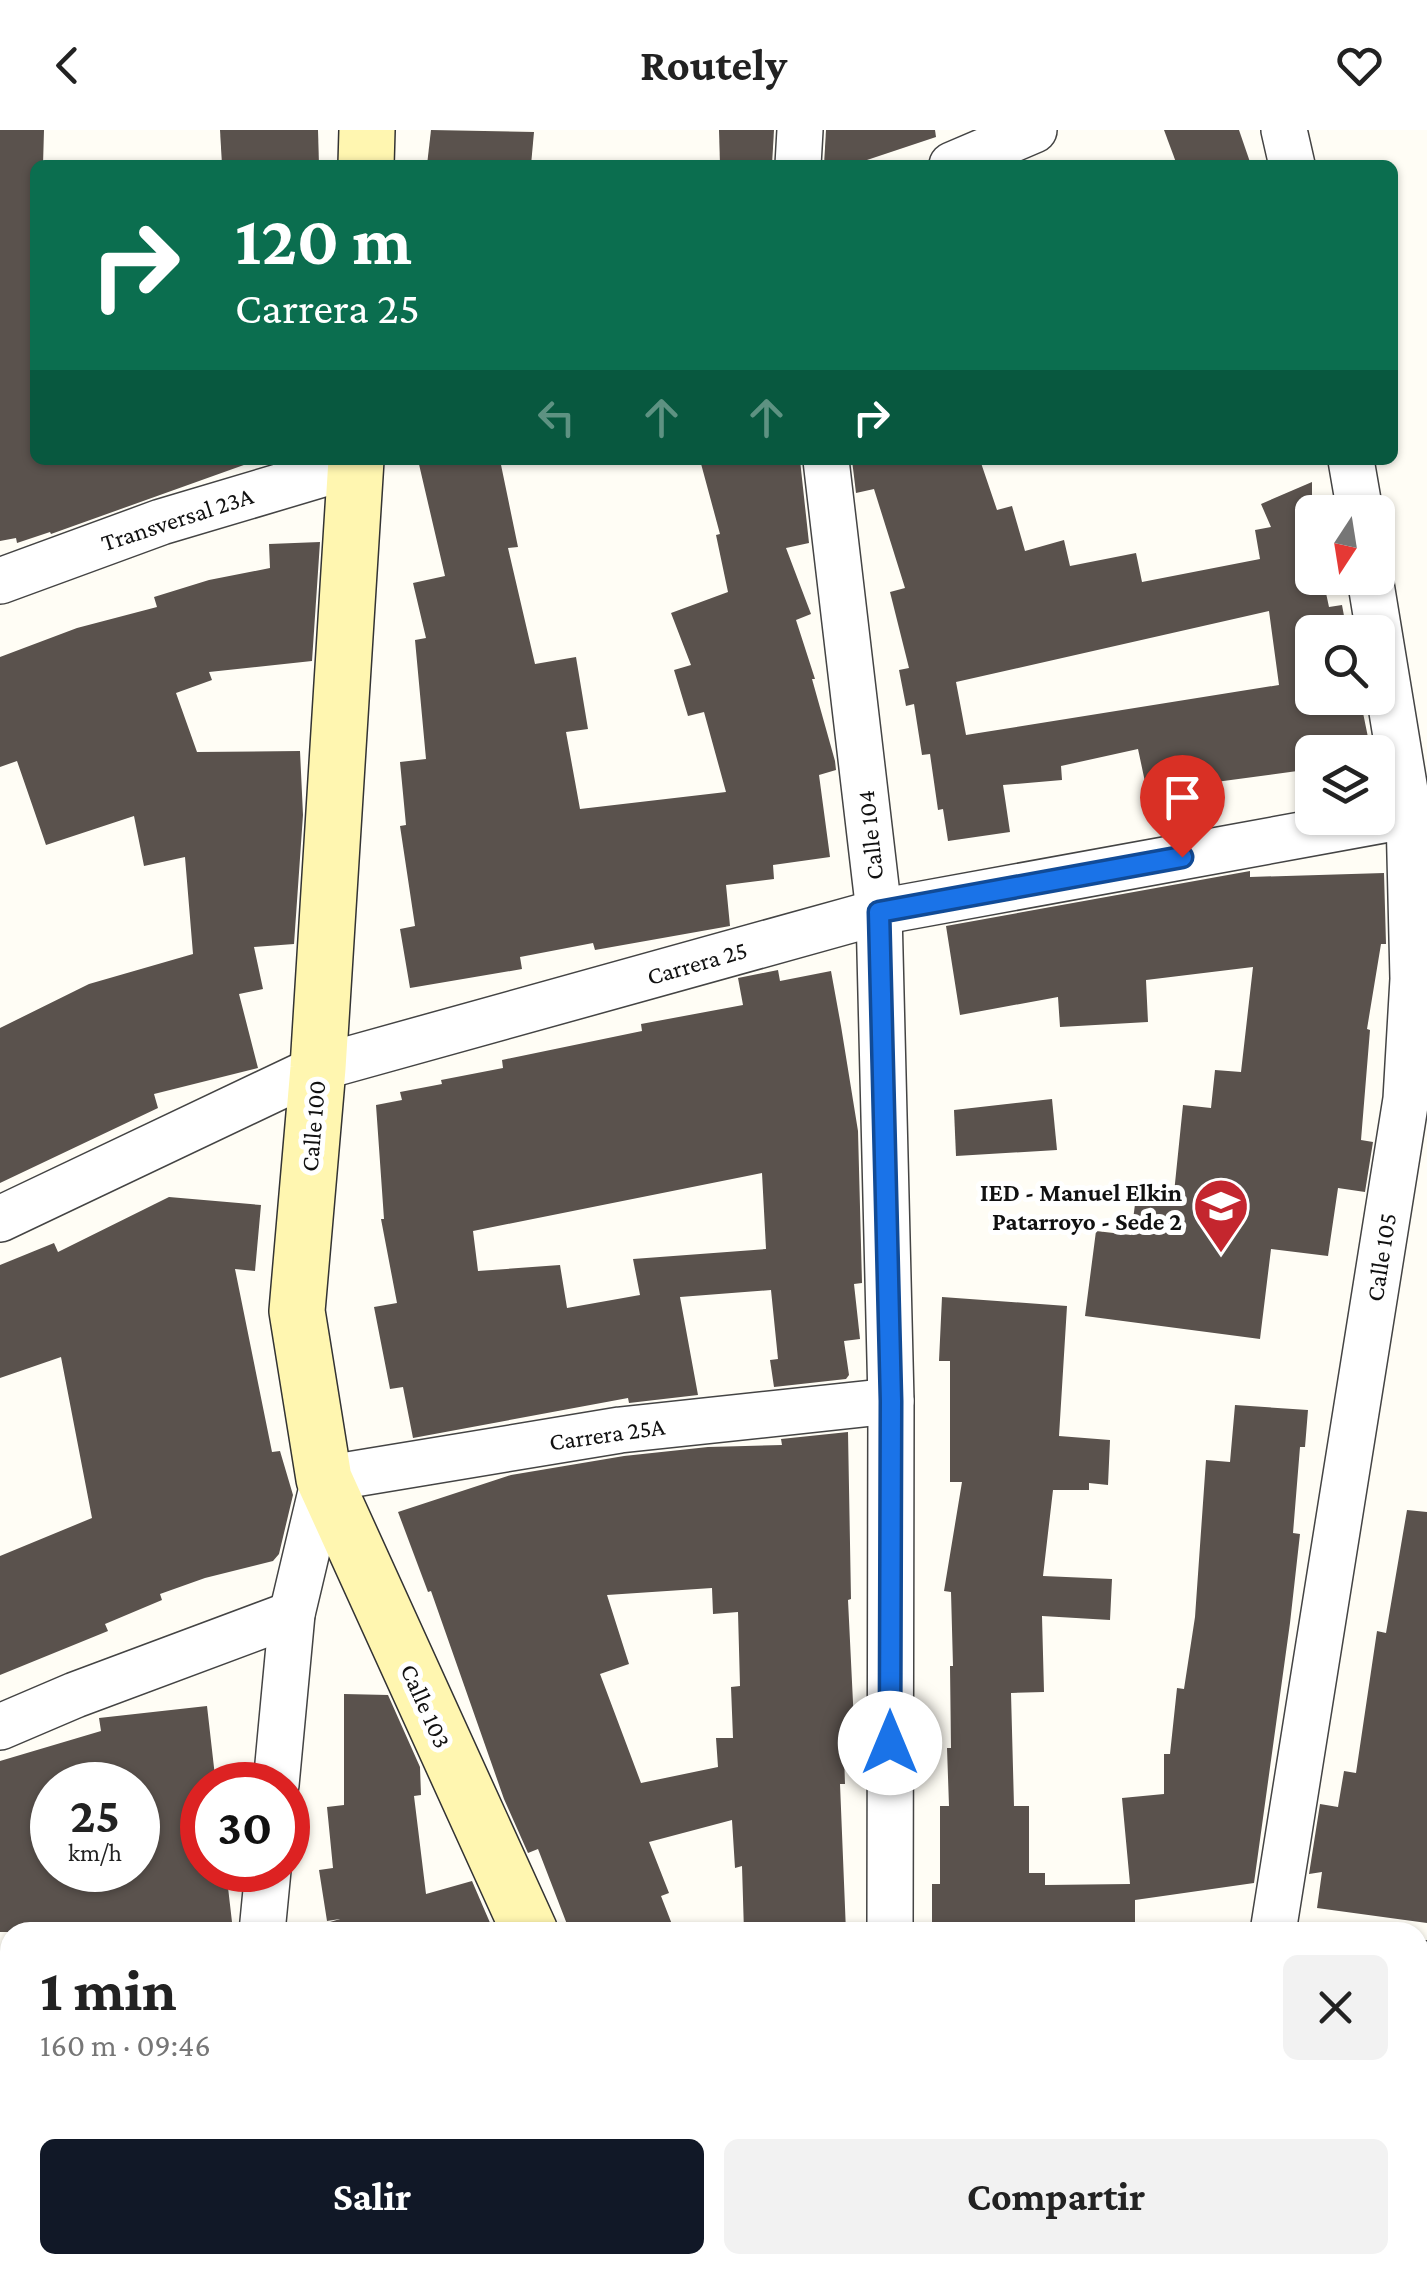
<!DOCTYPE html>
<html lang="es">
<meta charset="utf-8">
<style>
:root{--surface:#fff;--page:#f2f2f2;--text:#222;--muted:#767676;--accent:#111827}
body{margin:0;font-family:"Crimson Pro",serif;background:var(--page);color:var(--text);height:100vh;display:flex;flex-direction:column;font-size:38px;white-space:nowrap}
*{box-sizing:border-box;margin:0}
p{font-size:32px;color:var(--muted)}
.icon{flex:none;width:55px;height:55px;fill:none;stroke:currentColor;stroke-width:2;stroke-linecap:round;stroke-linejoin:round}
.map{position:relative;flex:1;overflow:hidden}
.details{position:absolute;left:0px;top:1792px;width:1428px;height:352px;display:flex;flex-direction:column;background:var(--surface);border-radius:30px 30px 0 0;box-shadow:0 2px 8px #0004}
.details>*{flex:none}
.top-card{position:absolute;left:30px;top:30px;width:1368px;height:305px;border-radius:15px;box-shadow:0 2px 8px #0004;background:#0b6e4f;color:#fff;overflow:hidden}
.needle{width:65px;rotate:192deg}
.fabs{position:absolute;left:1295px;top:365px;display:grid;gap:20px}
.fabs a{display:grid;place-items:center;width:100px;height:100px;border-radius:15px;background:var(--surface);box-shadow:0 2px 8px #0004;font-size:50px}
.speed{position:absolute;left:30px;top:1632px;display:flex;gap:20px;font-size:50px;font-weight:700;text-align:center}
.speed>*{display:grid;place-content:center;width:130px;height:130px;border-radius:50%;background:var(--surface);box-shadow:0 2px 8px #0004;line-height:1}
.speed small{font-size:25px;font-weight:400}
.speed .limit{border:15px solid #d22;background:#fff;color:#111}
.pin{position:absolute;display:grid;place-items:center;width:85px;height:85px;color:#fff;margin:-102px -42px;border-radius:50% 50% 50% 0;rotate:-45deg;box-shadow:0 0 10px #0007}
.pin .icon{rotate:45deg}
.me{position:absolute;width:110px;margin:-55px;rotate:0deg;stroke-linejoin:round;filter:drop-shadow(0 0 8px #0008)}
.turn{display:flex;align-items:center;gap:35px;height:210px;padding:0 40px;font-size:45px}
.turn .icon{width:130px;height:130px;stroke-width:2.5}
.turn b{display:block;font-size:70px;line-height:85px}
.lanes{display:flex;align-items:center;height:95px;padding:0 40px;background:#0003;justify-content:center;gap:50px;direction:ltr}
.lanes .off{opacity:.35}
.round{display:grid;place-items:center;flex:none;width:105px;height:105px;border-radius:15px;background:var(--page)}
.overview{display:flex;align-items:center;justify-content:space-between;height:170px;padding:0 40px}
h1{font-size:60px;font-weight:700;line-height:75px}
.button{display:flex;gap:20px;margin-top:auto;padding:20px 40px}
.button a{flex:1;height:115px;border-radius:15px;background:var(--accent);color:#fff;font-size:40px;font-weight:700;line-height:115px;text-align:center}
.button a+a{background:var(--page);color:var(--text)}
header{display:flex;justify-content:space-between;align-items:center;height:130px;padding:0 40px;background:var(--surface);font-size:45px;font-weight:700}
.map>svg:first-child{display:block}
</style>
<header><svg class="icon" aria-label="back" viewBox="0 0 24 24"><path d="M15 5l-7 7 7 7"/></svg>Routely<svg class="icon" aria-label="heart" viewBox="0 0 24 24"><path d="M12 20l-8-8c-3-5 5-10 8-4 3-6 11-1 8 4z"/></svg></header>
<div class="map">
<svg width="1427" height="2143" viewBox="0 0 1427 2143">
<rect width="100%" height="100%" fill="#fffdf5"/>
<g fill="#5a524d" fill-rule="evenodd">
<polygon points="0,0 44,0 43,35 35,35 35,330 255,331 51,404 50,402 17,413 16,408 0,411"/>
<polygon points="220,0 318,0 319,35 222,35"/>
<polygon points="431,0 534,2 531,35 427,35"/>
<polygon points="719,0 774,0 772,35 720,35"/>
<polygon points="826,0 935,0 936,7 852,35 824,35"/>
<polygon points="1164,0 1239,0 1251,35 1177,35"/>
<polygon points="418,330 500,330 518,417 508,418 535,534 576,527 588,599 566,602 580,679 726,662 704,582 688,586 674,540 691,535 671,483 728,462 716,405 720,404 700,330 800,330 809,413 786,418 811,484 796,490 815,549 812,549 835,631 836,640 819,645 830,727 773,735 774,749 726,755 730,796 595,820 593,813 520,827 522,839 410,858 400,799 415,796 400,696 406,695 400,632 426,629 415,510 426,508 413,453 445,446"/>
<path d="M852,330h128l17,50 15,-4 13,45 39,-11 6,26 66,-13 6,29 118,-23 -5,-29 16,-3 -10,-23 51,-22v99l11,-2 6,28 13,-2 5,27h-35v66h48l11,54h-59v17l-126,17v3l-38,7 -10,-47 -77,17 1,14 -59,5 7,47 -62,9 -5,-32 -5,1 -8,-56 -8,1 -8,-51 -8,2 -7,-36 10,-2 -19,-76 15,-4 -31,-99 -18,4zM1269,481l10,74 -313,50 -10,-53z"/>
<polygon points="320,412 312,531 209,542 212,550 176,563 197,622 300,621 303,685 294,814 254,817 263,859 239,864 258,938 154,964 158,978 0,1053 0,898 89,854 193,824 185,727 144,736 134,686 46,715 17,631 0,637 0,527 77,498 157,477 154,467 209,450 270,438 269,414"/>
<polygon points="1250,741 1250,747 1384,743 1386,814 1381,814 1367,899 1370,900 1361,1010 1373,1012 1365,1062 1338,1058 1328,1126 1271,1119 1260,1209 1085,1186 1096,1101 1131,1105 1137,1059 1174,1063 1183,975 1211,978 1215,940 1241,942 1253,837 1146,850 1148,892 1060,897 1058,867 960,885 946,796"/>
<path d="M778,840l2,11 51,-10 10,55 17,105 4,152 -8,1 6,55 -16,2 5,34 -3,4 -72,8 -4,-27 8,-1 -7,-69 -91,7 18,98 -69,8 -1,-5 -215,40 -10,-51 -13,2 -16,-82 23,-4 -16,-84h3l-8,-114 26,-5 -2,-8 42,-8 -1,-4 62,-12 -1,-8 140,-29 -1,-7 102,-19 -5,-27zM762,1043l4,76 -133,10 7,36 -73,13 -7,-43 -82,6 -5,-40z"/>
<polygon points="1052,969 1057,1020 956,1026 954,980"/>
<polygon points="169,1067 261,1075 255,1141 235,1139 272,1322 280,1321 293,1365 279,1424 273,1431 205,1448 160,1464 162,1470 105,1494 108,1501 0,1545 0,1426 92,1388 61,1227 0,1248 0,1135 54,1113 58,1122"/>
<polygon points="942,1167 1067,1176 1059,1306 1110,1310 1108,1355 1089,1353 1089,1360 1053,1360 1043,1446 1112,1449 1110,1490 1042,1486 1044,1562 1011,1563 1014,1676 1029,1676 1029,1743 1045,1743 1045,1755 1130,1754 1122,1668 1164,1664 1164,1624 1170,1624 1177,1558 1184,1559 1195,1487 1206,1330 1230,1332 1235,1275 1308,1280 1305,1317 1300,1317 1293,1403 1300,1404 1290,1493 1254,1753 1135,1770 1135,1798 1092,1798 1092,1802 932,1802 932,1754 940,1754 940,1676 949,1676 947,1618 951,1618 950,1536 953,1536 951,1462 944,1461 962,1352 950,1352 950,1231 939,1231"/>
<path d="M848,1302l3,167 -3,1 6,123 -11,1 2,60h-5l6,148h-102l-2,-66 -7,2 -3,-48 -83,22 20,51 -8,3 14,36h-105l-32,-83 -10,4 -24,-54 -73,-208 -3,1 -30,-80 113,-37 113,-19 84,-9 74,-2 -1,-6zM712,1458l1,26 25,-2 2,74 -9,1 2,51h-17l2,29 -77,16 -41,-109 29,-10 -22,-69z"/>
<polygon points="1407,1380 1427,1382 1427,1793 1317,1778 1322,1742 1309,1744 1320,1674 1338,1677 1344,1641 1356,1643 1377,1501 1386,1503"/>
<polygon points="344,1564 388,1565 420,1637 421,1665 414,1666 426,1764 472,1751 494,1802 331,1802 330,1792 340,1789 327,1791 319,1740 333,1738 327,1677 344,1675"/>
<path d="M207,1576l9,79h-14v85h24l6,52 -20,2 1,8h-213v-171l101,-30 -2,-13zM52,1655h86v85h-86z"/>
</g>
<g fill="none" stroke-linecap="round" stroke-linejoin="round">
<g stroke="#444" stroke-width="48">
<g id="street">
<polyline points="1284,0 1292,35"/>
<polyline points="798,35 800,0"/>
<polyline points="952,35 1034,0"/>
<polyline points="826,330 879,782 891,1271 890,1802"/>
<polyline points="1351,330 1360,382"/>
<polyline points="0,451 161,392 356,334"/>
<polyline points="0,1089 318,938 879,782 1427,682"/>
<polyline points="0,1597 75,1565 292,1484"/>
<polyline points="276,1655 292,1484 324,1349 620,1300 891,1271"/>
<polyline points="262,1802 268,1740"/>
<polyline points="1273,1802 1406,969 1413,849 1409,685 1370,448"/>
<polyline points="1418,1834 1427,1834"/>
<polyline points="117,2143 142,2135"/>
<polyline points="231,2143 232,2135"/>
<polyline points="1236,2143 1237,2135"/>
</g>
</g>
<g stroke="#333" stroke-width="58">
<g id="secondary">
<polyline points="366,35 367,0"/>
<polyline points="356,330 318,938 297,1181 324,1349 530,1802"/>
<polyline points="675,2135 679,2143"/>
</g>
</g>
<use href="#street" stroke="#fff" stroke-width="45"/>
<use href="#secondary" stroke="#fff6b0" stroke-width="55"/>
</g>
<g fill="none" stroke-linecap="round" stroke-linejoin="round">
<g stroke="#114b97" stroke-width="25">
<polyline id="route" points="890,1613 891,1271 879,782 1182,727"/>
</g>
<use href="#route" stroke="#1a73e8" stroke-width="18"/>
</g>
<defs>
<g id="school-pin" transform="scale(2.875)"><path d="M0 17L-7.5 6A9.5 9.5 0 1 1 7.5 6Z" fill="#c4262e" stroke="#fff"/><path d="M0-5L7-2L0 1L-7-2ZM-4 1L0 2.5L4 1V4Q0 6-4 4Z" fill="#fff"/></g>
</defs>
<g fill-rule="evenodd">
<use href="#school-pin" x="1221" y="1076"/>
</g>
<g text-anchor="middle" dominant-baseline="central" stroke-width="10" stroke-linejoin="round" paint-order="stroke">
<g font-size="25" fill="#111" stroke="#fff">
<text transform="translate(177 389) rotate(-18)">Transversal 23A</text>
<text transform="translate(870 705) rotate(-96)">Calle 104</text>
<text transform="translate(697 833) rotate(-16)">Carrera 25</text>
<text transform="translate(313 996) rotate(-85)">Calle 100</text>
<text transform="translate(1381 1127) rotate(-81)">Calle 105</text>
<text transform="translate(607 1304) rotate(-8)">Carrera 25A</text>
<text transform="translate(426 1576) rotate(66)">Calle 103</text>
</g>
<g font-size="25" font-weight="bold" fill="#111" stroke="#fff" text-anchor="end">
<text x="1182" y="1062">IED - Manuel Elkin<tspan x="1182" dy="29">Patarroyo - Sede 2</tspan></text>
</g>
</g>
</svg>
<div class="fabs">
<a><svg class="needle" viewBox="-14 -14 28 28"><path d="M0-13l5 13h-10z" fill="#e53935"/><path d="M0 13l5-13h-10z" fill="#767676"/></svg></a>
<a><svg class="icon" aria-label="search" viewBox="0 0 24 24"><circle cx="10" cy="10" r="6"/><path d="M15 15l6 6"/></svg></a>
<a><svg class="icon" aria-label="layers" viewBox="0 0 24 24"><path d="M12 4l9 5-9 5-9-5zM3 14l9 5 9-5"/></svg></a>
</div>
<div class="speed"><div>25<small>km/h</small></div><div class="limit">30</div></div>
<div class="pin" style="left:1182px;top:727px;background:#d93025"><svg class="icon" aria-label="arrive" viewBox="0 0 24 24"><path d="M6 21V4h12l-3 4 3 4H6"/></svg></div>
<svg class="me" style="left:890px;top:1613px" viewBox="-20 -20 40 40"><circle r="19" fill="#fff"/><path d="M0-13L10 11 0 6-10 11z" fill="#1a73e8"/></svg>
<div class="top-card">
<div class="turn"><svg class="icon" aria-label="right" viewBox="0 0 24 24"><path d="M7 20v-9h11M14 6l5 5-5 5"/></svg><div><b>120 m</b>Carrera 25</div></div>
<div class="lanes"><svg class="icon off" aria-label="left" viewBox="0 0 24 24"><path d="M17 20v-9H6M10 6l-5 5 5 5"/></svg><svg class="icon off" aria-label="ahead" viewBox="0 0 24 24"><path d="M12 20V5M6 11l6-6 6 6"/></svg><svg class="icon off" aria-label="ahead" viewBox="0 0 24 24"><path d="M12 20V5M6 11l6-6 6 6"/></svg><svg class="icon" aria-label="right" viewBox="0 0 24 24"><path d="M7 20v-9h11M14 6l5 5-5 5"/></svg></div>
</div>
<section class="details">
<div class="overview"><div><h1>1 min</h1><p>160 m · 09:46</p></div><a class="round"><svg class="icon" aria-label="close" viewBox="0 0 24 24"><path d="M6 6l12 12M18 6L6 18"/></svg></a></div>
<div class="button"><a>Salir</a><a>Compartir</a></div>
</section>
</div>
